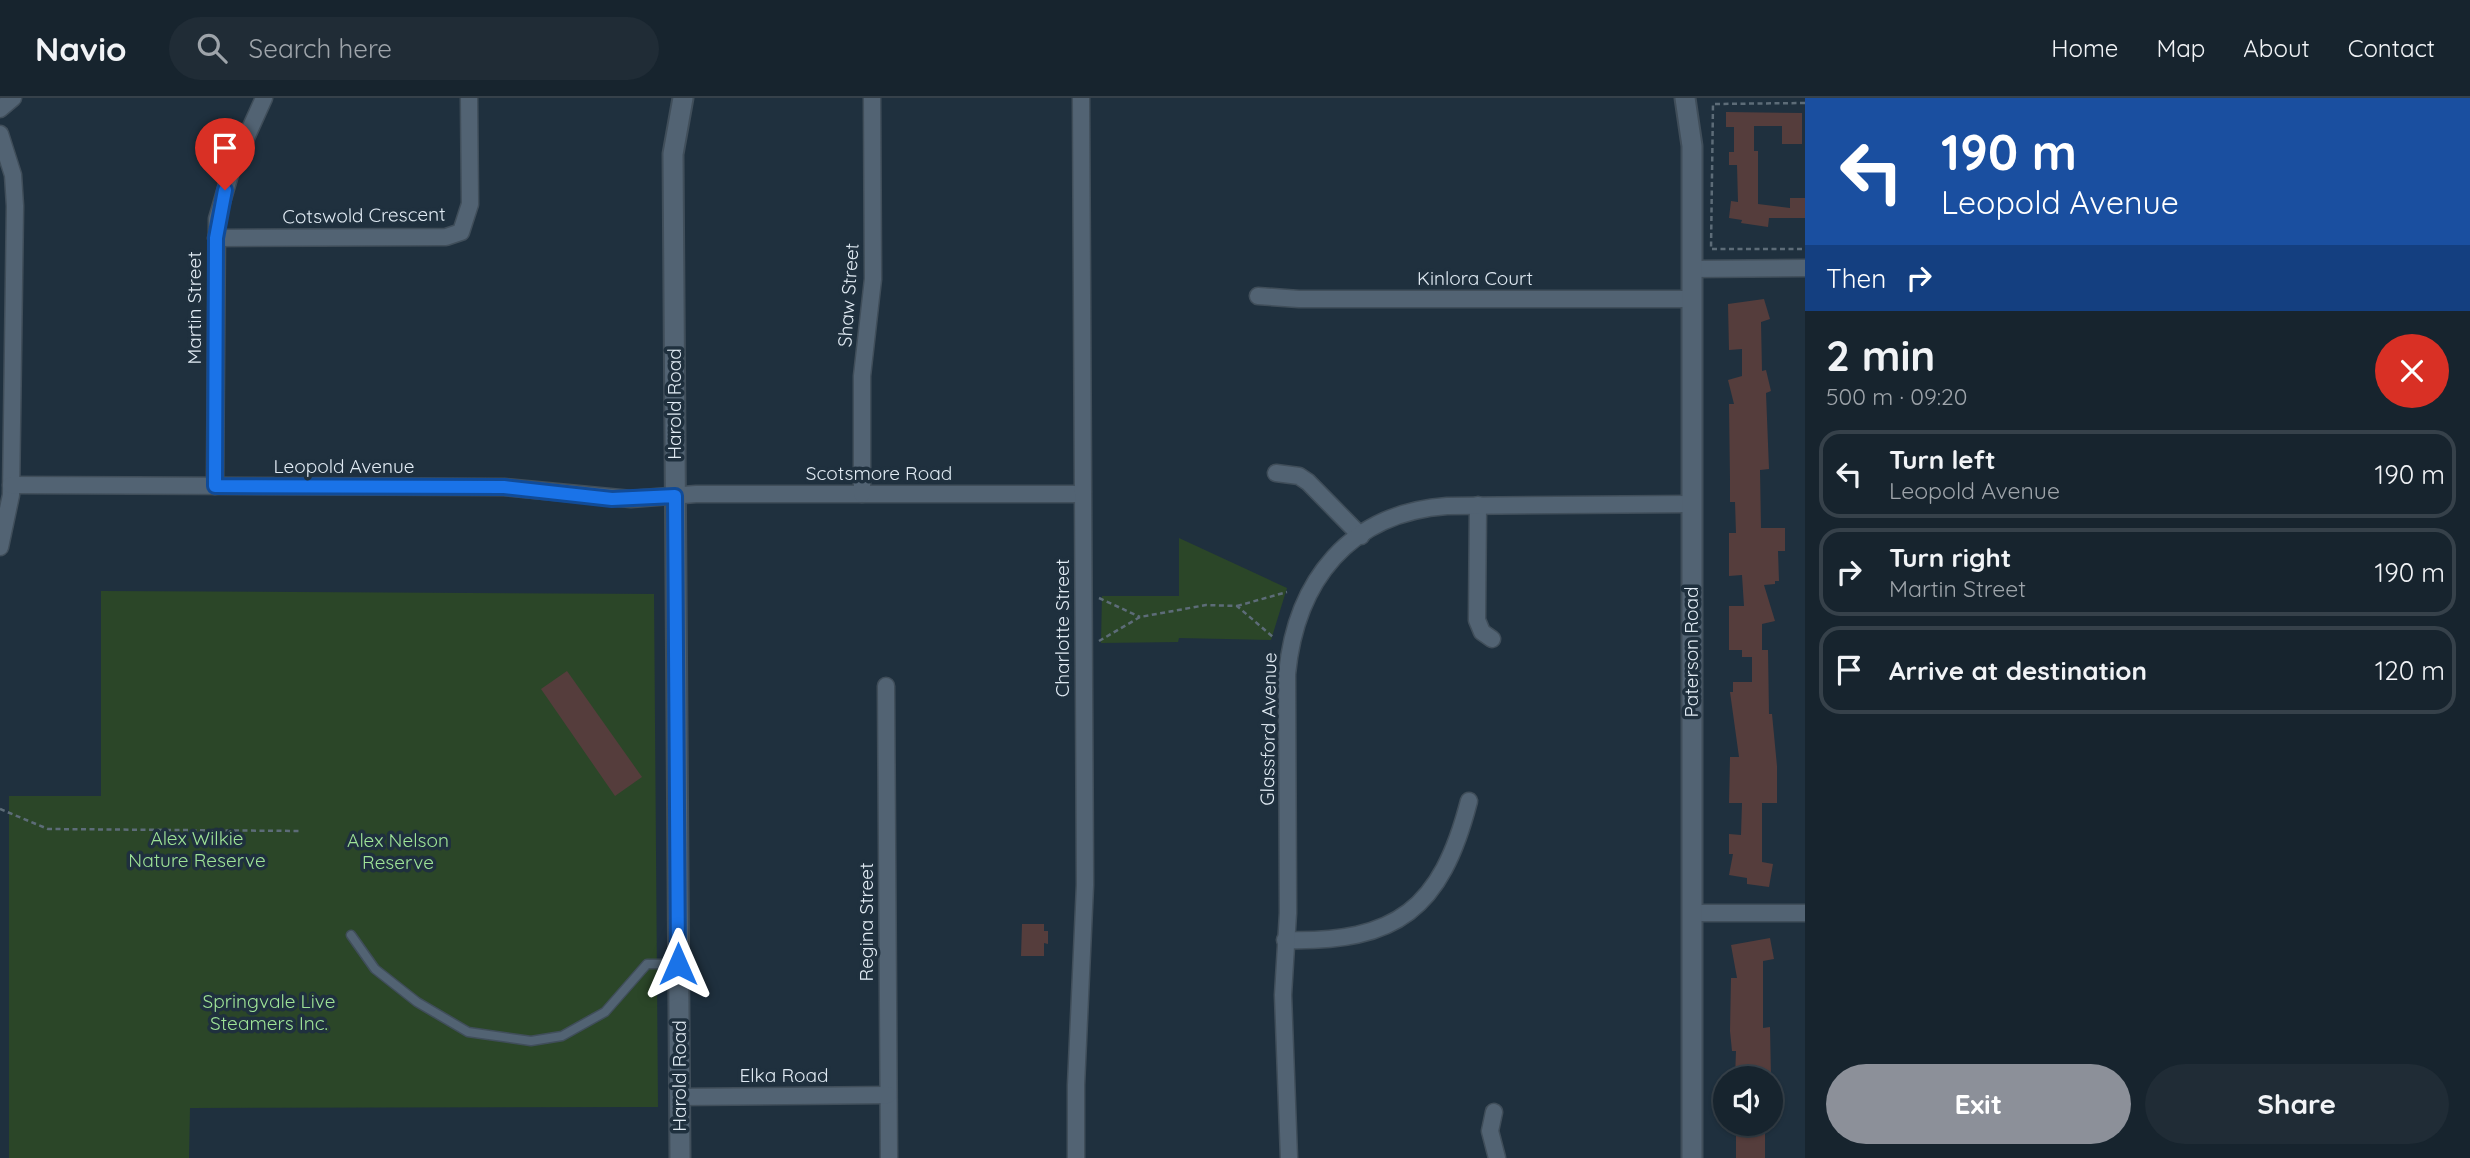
<!DOCTYPE html>
<meta charset="utf-8">
<style>
:root{--surface:#17242e;--page:#202c36;--text:#f1f3f6;--muted:#9ea4aa;--line:#36414a;--accent:#8c9099}
body{margin:0;font-family:Quicksand,sans-serif;background:var(--page);color:var(--text);height:100vh;display:flex;flex-direction:column;font-size:26px;white-space:nowrap}
*{box-sizing:border-box;margin:0}
p{font-size:23px;color:var(--muted)}
.icon{flex:none;width:38px;height:38px;fill:none;stroke:currentColor;stroke-width:2;stroke-linecap:round;stroke-linejoin:round}
.map{position:relative;flex:1;overflow:hidden}
.drawer{display:flex;flex-direction:column;background:var(--surface);width:665px}
.drawer>*{flex:none}
.banner{background:#1a4fa0;color:#fff;overflow:hidden}
.controls{position:absolute;left:1713px;top:968px;display:grid;gap:14px}
.controls a{display:grid;place-items:center;width:70px;height:70px;border-radius:50%;background:var(--surface);box-shadow:0 2px 5px #0004,0 0 0 2px var(--line);font-size:35px}
.pin{position:absolute;display:grid;place-items:center;width:60px;height:60px;color:#fff;margin:-72px -30px;border-radius:50% 50% 50% 0;rotate:-45deg;box-shadow:0 0 7px #0007}
.pin .icon{rotate:45deg}
.me{position:absolute;width:77px;margin:-38px;rotate:0deg;stroke-linejoin:round;filter:drop-shadow(0 0 5px #0008)}
.turn{display:flex;align-items:center;gap:24px;height:147px;padding:0 21px;font-size:32px}
.turn .icon{width:91px;height:91px;stroke-width:2.5}
.turn b{display:block;font-size:49px;line-height:60px}
.then{display:flex;align-items:center;height:66px;padding:0 21px;background:#0003;gap:14px;font-size:26px}
.round{display:grid;place-items:center;flex:none;width:74px;height:74px;border-radius:37px;background:var(--page)}
.summary{display:flex;align-items:center;justify-content:space-between;height:119px;padding:0 21px}
h1{font-size:42px;font-weight:800;line-height:52px}
.cta{display:flex;gap:14px;margin-top:auto;padding:14px 21px}
.cta a{flex:1;height:80px;border-radius:42px;background:var(--accent);color:#fff;font-size:28px;font-weight:800;line-height:80px;text-align:center}
.cta a+a{background:var(--page);color:var(--text)}
ul{padding:0;list-style:none}
li{display:flex;align-items:center;gap:21px;height:88px;margin:0 14px 10px;padding:0 7px;border:4px solid var(--line);border-radius:21px}
li div{flex:1}
li b{display:block;font-size:26px}
li em{font-style:normal}
header{display:flex;align-items:center;gap:42px;box-sizing:border-box;height:98px;padding:0 35px;background:var(--surface);border-bottom:2px solid var(--line)}
header strong{font-size:33px}
nav{display:flex;gap:38px;margin-inline-start:auto;font-size:24px}
.search{width:490px;height:63px;background:var(--page);display:flex;align-items:center;gap:18px;box-sizing:border-box;padding:0 24px;border-radius:38px;color:var(--muted);font-size:26px}
main{display:flex;flex:1;min-height:0}
.map>svg:first-child{display:block}
</style>
<header>
<strong>Navio</strong>
<div class="search"><svg class="icon" aria-label="search" viewBox="0 0 24 24"><circle cx="10" cy="10" r="6"/><path d="M15 15l6 6"/></svg>Search here</div>
<nav><a>Home</a><a>Map</a><a>About</a><a>Contact</a></nav>
</header>
<main>
<div class="map">
<svg width="1805" height="1060" viewBox="0 0 1805 1060">
<rect width="100%" height="100%" fill="#1f303e"/>
<g fill="#2b4628">
<polygon points="1179,440 1287,490 1271,542 1179,540 1178,544 1101,545 1102,498 1179,498"/>
<polygon points="101,493 654,496 658,1009 190,1010 189,1060 9,1060 9,698 101,698"/>
</g>
<g fill="#553d3c">
<polygon points="1726,14 1802,15 1802,46 1782,46 1782,28 1754,28 1754,53 1758,53 1758,106 1790,110 1790,100 1805,100 1805,120 1769,120 1768,129 1741,125 1742,122 1729,120 1731,103 1738,104 1737,67 1729,67 1729,54 1734,54 1734,29 1726,29"/>
<polygon points="1764,201 1770,221 1761,224 1762,273 1766,272 1771,293 1766,295 1769,371 1760,372 1761,430 1785,430 1785,453 1778,453 1779,483 1775,483 1775,486 1764,487 1775,523 1762,526 1762,552 1768,552 1769,616 1772,616 1777,668 1777,705 1762,705 1762,764 1773,766 1769,789 1747,786 1747,780 1729,777 1733,756 1729,756 1729,736 1741,737 1742,705 1729,705 1730,659 1739,659 1730,594 1733,594 1733,584 1752,584 1752,559 1742,559 1742,552 1729,552 1729,508 1744,508 1742,477 1729,478 1729,435 1736,435 1735,404 1730,404 1730,382 1729,306 1734,306 1728,282 1742,278 1742,251 1729,252 1728,206"/>
<polygon points="567,573 642,679 615,698 541,591"/>
<polygon points="1022,826 1044,826 1044,833 1048,833 1048,846 1044,845 1044,858 1021,858"/>
<polygon points="1770,840 1774,861 1763,863 1763,930 1770,929 1771,980 1735,980 1736,953 1732,953 1730,933 1731,880 1737,880 1731,847"/>
<rect x="1736" y="1026" width="29" height="34"/>
</g>
<g fill="none" stroke-linecap="round" stroke-linejoin="round">
<g stroke="#404e5a" stroke-width="11">
<polyline id="service" points="351,837 375,871 417,904 468,934 531,943 562,938 605,914 647,866 678,866"/>
</g>
<g stroke="#404e5a" stroke-width="19">
<g id="minor">
<polyline points="0,11 13,0"/>
<polyline points="0,36 13,77 15,108 11,397 0,449"/>
<polyline points="216,140 446,139 461,134 470,106 469,0"/>
<polyline points="1692,171 1805,170"/>
<polyline points="1258,198 1299,201 1692,201"/>
<polyline points="1276,375 1299,378 1308,384 1361,438"/>
<polyline points="11,387 504,389 631,401 696,396 1082,396"/>
<polyline points="215,388 217,121 231,73 264,0"/>
<polyline points="862,396 862,278 873,181 872,0"/>
<polyline points="1478,407 1477,522 1482,534 1492,541"/>
<polyline points="886,588 889,1060"/>
<polyline points="1692,815 1805,815"/>
<path d="M1285,842c112,3 156,-31 184,-139"/>
<polyline points="679,999 888,997"/>
<polyline points="1494,1014 1490,1033 1497,1060"/>
<polyline points="1076,1060 1076,987 1085,787 1081,0"/>
<path d="M1289,1060l-6,-163 5,-82 -1,-239c9,-93 62,-161 160,-168l244,-2"/>
</g>
</g>
<g stroke="#404e5a" stroke-width="23">
<g id="tertiary">
<polyline points="1685,0 1692,48 1692,1060"/>
<polyline points="680,1060 673,56 683,0"/>
</g>
</g>
<g stroke="#5d6c78" stroke-width="2.5" stroke-dasharray="5 3.5" stroke-linecap="butt">
<polyline points="1805,5 1713,6 1711,151 1805,151"/>
<polyline points="1099,500 1140,519"/>
<polyline points="1237,508 1287,494"/>
<polyline points="1099,543 1140,519 1206,507 1237,508 1273,539"/>
<polyline points="0,711 48,731 301,733"/>
</g>
<use href="#service" stroke="#526373" stroke-width="8"/>
<use href="#minor" stroke="#526373" stroke-width="16"/>
<use href="#tertiary" stroke="#526373" stroke-width="19"/>
</g>
<g fill="none" stroke-linecap="round" stroke-linejoin="round">
<g stroke="#114b97" stroke-width="18">
<polyline id="route" points="225,92 216,140 215,388 504,389 612,401 675,398 678,866"/>
</g>
<use href="#route" stroke="#1a73e8" stroke-width="12"/>
</g>
<g text-anchor="middle" dominant-baseline="central" stroke-width="7" stroke-linejoin="round" paint-order="stroke">
<g font-size="19" fill="#e0eaf3" stroke="#1f303e">
<text transform="translate(364 117) rotate(-1)">Cotswold Crescent</text>
<text x="1475" y="180">Kinlora Court</text>
<text transform="translate(848 197) rotate(-86)">Shaw Street</text>
<text transform="translate(194 210) rotate(-90)">Martin Street</text>
<text transform="translate(674 306) rotate(-90)">Harold Road</text>
<text x="344" y="368">Leopold Avenue</text>
<text x="879" y="375">Scotsmore Road</text>
<text transform="translate(1062 530) rotate(-90)">Charlotte Street</text>
<text transform="translate(1691 554) rotate(-90)">Paterson Road</text>
<text transform="translate(1268 631) rotate(-89)">Glassford Avenue</text>
<text transform="translate(866 824) rotate(-90)">Regina Street</text>
<text x="784" y="977">Elka Road</text>
<text transform="translate(679 978) rotate(-90)">Harold Road</text>
</g>
<g font-size="19" fill="#9ee397" stroke="#1f303e">
<text x="197" y="740">Alex Wilkie<tspan x="197" dy="22">Nature Reserve</tspan></text>
<text x="398" y="742">Alex Nelson<tspan x="398" dy="22">Reserve</tspan></text>
<text x="269" y="903">Springvale Live<tspan x="269" dy="22">Steamers Inc.</tspan></text>
</g>
</g>
</svg>
<div class="controls">
<a><svg class="icon" aria-label="sound" viewBox="0 0 24 24"><path d="M4 9h4l5-4v14l-5-4H4zM17 9q2 3 0 6"/></svg></a>
</div>
<div class="pin" style="left:225px;top:92px;background:#d93025"><svg class="icon" aria-label="arrive" viewBox="0 0 24 24"><path d="M6 21V4h12l-3 4 3 4H6"/></svg></div>
<svg class="me" style="left:678px;top:866px" viewBox="-20 -20 40 40"><path d="M0-17L14 15 0 8-14 15z" fill="#1a73e8" stroke="#fff" stroke-width="4"/></svg>
</div>
<section class="drawer">
<div class="banner">
<div class="turn"><svg class="icon" aria-label="left" viewBox="0 0 24 24"><path d="M17 20v-9H6M10 6l-5 5 5 5"/></svg><div><b>190 m</b>Leopold Avenue</div></div>
<div class="then">Then<svg class="icon" aria-label="right" viewBox="0 0 24 24"><path d="M7 20v-9h11M14 6l5 5-5 5"/></svg></div>
</div>
<div class="summary"><div><h1>2 min</h1><p>500 m · 09:20</p></div><a class="round" style="background:#d93025;color:#fff"><svg class="icon" aria-label="close" viewBox="0 0 24 24"><path d="M6 6l12 12M18 6L6 18"/></svg></a></div>
<ul>
<li><svg class="icon" aria-label="left" viewBox="0 0 24 24"><path d="M17 20v-9H6M10 6l-5 5 5 5"/></svg><div><b>Turn left</b><p>Leopold Avenue</p></div><em>190 m</em></li>
<li><svg class="icon" aria-label="right" viewBox="0 0 24 24"><path d="M7 20v-9h11M14 6l5 5-5 5"/></svg><div><b>Turn right</b><p>Martin Street</p></div><em>190 m</em></li>
<li><svg class="icon" aria-label="arrive" viewBox="0 0 24 24"><path d="M6 21V4h12l-3 4 3 4H6"/></svg><div><b>Arrive at destination</b></div><em>120 m</em></li>
</ul>
<div class="cta"><a>Exit</a><a>Share</a></div>
</section>
</main>
